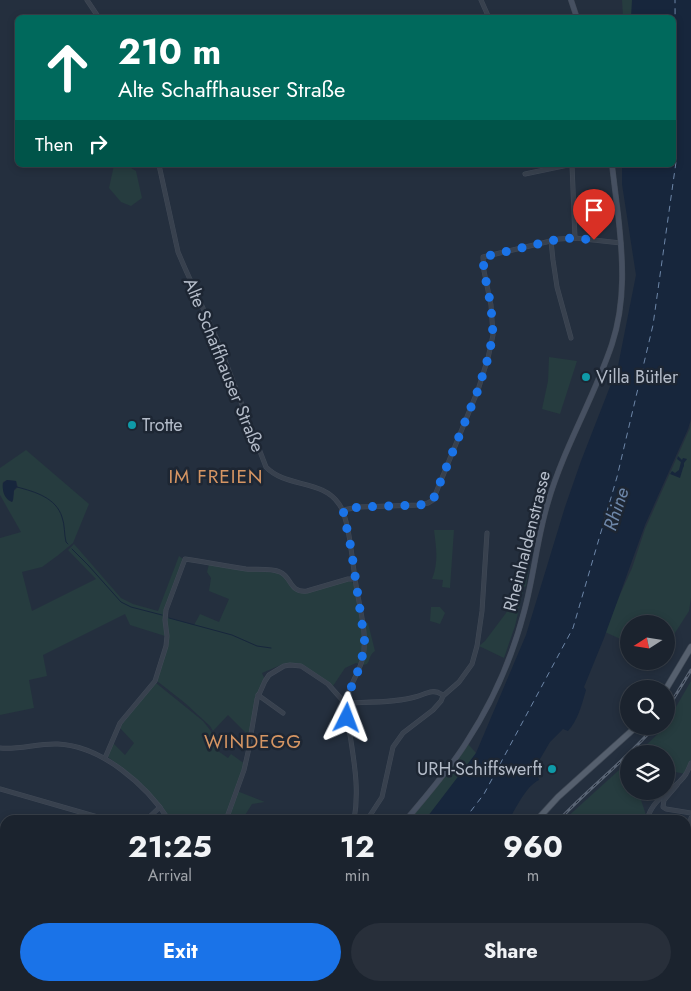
<!DOCTYPE html>
<meta charset="utf-8">
<style>
:root{--surface:#1b232e;--page:#282f3a;--text:#f1f3f6;--muted:#a0a4aa;--line:#39404a;--accent:#1a73e8}
body{margin:0;font-family:Jost,sans-serif;background:var(--page);color:var(--text);height:100vh;display:flex;flex-direction:column;font-size:19px;white-space:nowrap}
*{box-sizing:border-box;margin:0}
p{font-size:16px;color:var(--muted)}
.icon{flex:none;width:28px;height:28px;fill:none;stroke:currentColor;stroke-width:2;stroke-linecap:round;stroke-linejoin:round}
.map{position:relative;flex:1;overflow:hidden}
.sheet{position:absolute;left:0px;top:815px;width:691px;height:176px;display:flex;flex-direction:column;background:var(--surface);border-radius:15px 15px 0 0;box-shadow:0 2px 8px #0003,0 0 0 1px var(--line)}
.sheet>*{flex:none}
.banner{position:absolute;left:15px;top:15px;width:661px;height:152px;border-radius:8px;box-shadow:0 2px 8px #0003,0 0 0 1px var(--line);background:#00695c;color:#fff;overflow:hidden}
.needle{width:32px;rotate:258deg}
.tools{position:absolute;left:620px;top:615px;display:grid;gap:10px}
.tools a{display:grid;place-items:center;width:55px;height:55px;border-radius:50%;background:var(--surface);box-shadow:0 2px 8px #0003,0 0 0 1px var(--line);font-size:25px}
.pin{position:absolute;display:grid;place-items:center;width:42px;height:42px;color:#fff;margin:-51px -21px;border-radius:50% 50% 50% 0;rotate:-45deg;box-shadow:0 0 5px #0007}
.pin .icon{rotate:45deg}
.me{position:absolute;width:55px;margin:-28px;rotate:3deg;stroke-linejoin:round;filter:drop-shadow(0 0 4px #0008)}
.turn{display:flex;align-items:center;gap:18px;height:105px;padding:0 20px;font-size:22px}
.turn .icon{width:65px;height:65px;stroke-width:2.5}
.turn b{display:block;font-size:35px;line-height:42px}
.then{display:flex;align-items:center;height:48px;padding:0 20px;background:#0003;gap:10px;font-size:19px}
.eta{display:flex;justify-content:space-evenly;align-items:center;height:85px;text-align:center}
.eta b{font-size:30px;font-weight:700;line-height:35px}
.action{display:flex;gap:10px;margin-top:auto;padding:10px 20px}
.action a{flex:1;height:58px;border-radius:30px;background:var(--accent);color:#fff;font-size:20px;font-weight:700;line-height:58px;text-align:center}
.action a+a{background:var(--page);color:var(--text)}
.map>svg:first-child{display:block}
</style>
<div class="map">
<svg width="691" height="991" viewBox="0 0 691 991">
<rect width="100%" height="100%" fill="#242f3e"/>
<g fill="#263c3f" fill-rule="evenodd">
<polygon points="622,0 632,0 632,17 623,17"/>
<polygon points="114,165 126,165 136,171 142,198 131,206 121,202 109,188"/>
<polygon points="549,357 577,361 560,414 542,409 548,381"/>
<polygon points="691,421 691,598 689,611 666,647 666,624 629,624 629,643 605,632 619,597 632,568 645,529 690,428"/>
<path d="M26,450l63,54 -16,39 -16,13 -15,11 -20,5 10,39 64,-32 -28,-29 6,-6 47,54 12,6 25,7 21,-55 4,3 -20,54 2,23 -35,-11 -5,-11 -82,41 4,21 -18,4 5,28 -34,7v-177l21,-6 -21,-37v-27zM7,480l9,1 2,6 -4,4 -1,9 -1,2c-8,-3 -10,-12 -9,-20z"/>
<path d="M434,530h20l-4,58 -8,-1 1,-7 -11,-1c7,-17 4,-32 2,-49z"/>
<polygon points="530,561 526,586 524,587 515,626 504,658 479,646 485,641 506,613 522,575"/>
<path d="M209,564l37,6 34,3c11,7 10,20 26,20l40,-12 6,1 3,4 6,37h7l7,28c-10,7 -1,18 -19,12l-11,5 -12,18 -35,-23 -15,1 -21,9 3,7 -9,16 -7,40 -21,-21 -15,16 -3,-5 -25,-23 -28,-22 10,-33 -1,-31 28,8 6,-11 19,8 10,-23 -20,-8 2,-13 -4,-6z"/>
<polygon points="431,607 440,607 445,613 440,624 430,621"/>
<polygon points="691,681 691,760 685,774 666,770 666,754 637,754 666,726 666,724"/>
<polygon points="156,683 203,721 210,730 221,748 218,751 228,758 231,754 245,764 237,791 265,802 252,804 242,820 171,820 161,806 144,786 108,757 113,743 125,755 134,743 120,728 122,724"/>
<polygon points="468,744 476,753 474,758 425,820 409,820 449,771"/>
<polygon points="629,761 629,791 638,791 646,815 645,820 564,820"/>
</g>
<g fill="#17263c">
<path d="M632,0h59v419l-3,10 -43,96 -41,113 -20,49 2,3c-4,14 -8,30 -18,41l-5,-2 -13,13 -10,17 -4,13 3,8c-13,6 -23,28 -30,40h-84l51,-67 50,-118 39,-128 16,-46 37,-95 18,-91 -14,-91v-19h52v-147l-43,-1z"/>
<polygon points="678,456 682,460 683,458 687,459 684,463 684,466 683,468 680,478 670,474 672,471 675,473 679,470 681,462 677,459"/>
<path d="M7,480l9,1 1,6 -3,3 -1,10 -1,2c-8,-3 -10,-12 -9,-19z"/>
<polygon points="300,986 412,986 410,991 298,991"/>
</g>
<g fill="none" stroke-linecap="round" stroke-linejoin="round">
<g stroke="#17263c" stroke-width="1">
<path d="M17,487c19,5 39,11 45,30 3,8 2,17 4,25l2,2"/>
<polyline points="72,549 88,565 121,602 131,607 162,615"/>
<polyline points="169,618 232,635 257,646 271,648"/>
</g>
<g stroke="#6d86a8" stroke-width="1" stroke-dasharray="6 5" stroke-linecap="butt">
<polyline points="464,820 484,794 573,628 617,477 653,325 676,162 675,0"/>
<polyline points="343,991 345,986"/>
</g>
<g stroke="#414a57" stroke-width="5">
<g id="minor">
<polyline points="87,0 99,18"/>
<polyline points="481,0 489,18"/>
<path d="M159,165l19,87 6,14 32,71 50,130c20,21 56,12 73,37 10,14 13,55 16,74 3,25 13,54 8,79 -3,15 -16,31 -17,46 0,13 3,25 5,38 4,26 8,52 3,79"/>
<polyline points="572,165 575,238"/>
<polyline points="525,174 568,165"/>
<polyline points="551,241 553,260 557,287 571,338"/>
<polyline points="343,510 359,507 419,505 428,503 433,500 478,390 488,358 493,335 491,305 484,271 483,257 559,239 575,238 621,243"/>
<polyline points="258,695 283,713"/>
<polyline points="443,696 459,682 472,664 477,646 482,611 487,533"/>
<path d="M0,748c19,2 38,-5 58,-4 44,2 88,41 111,76"/>
<path d="M105,758l15,-35 35,-42 11,-35 1,-10 -2,-16 1,-10 19,-51c20,3 40,7 61,10 10,1 25,-1 34,3 12,5 9,21 27,19l41,-12h7"/>
<polyline points="677,785 664,800 663,807 666,809 691,813"/>
<polyline points="0,789 108,820"/>
<polyline points="146,820 160,807"/>
<path d="M226,820l18,-50 5,-22 2,-14 6,-35 8,-18 4,-6 15,-9 6,-1 11,1 27,18 16,18 2,1c20,-1 50,0 69,-6 9,-2 18,-9 26,-3l2,2 -2,5 -8,9 -30,23 -10,14 -11,50 -15,23"/>
<path d="M647,820c6,-24 27,-28 39,-46 2,-4 4,-8 5,-11"/>
<polyline points="0,835 5,836"/>
<polyline points="686,843 691,818"/>
<polyline points="686,901 691,902"/>
<polyline points="535,986 535,991"/>
<polyline points="92,988 98,988 104,991"/>
<polyline points="158,988 159,991"/>
<polyline points="167,991 170,986"/>
<polyline points="181,991 182,986"/>
<polyline points="616,991 616,986"/>
</g>
</g>
<g stroke="#414a57" stroke-width="5.5">
<g id="tertiary">
<polyline points="0,930 5,933"/>
<polyline points="56,986 59,991"/>
</g>
</g>
<g stroke="#414a57" stroke-width="6">
<g id="secondary">
<polyline points="571,0 577,18"/>
<path d="M406,820c21,-25 43,-50 60,-77 26,-40 46,-85 58,-131 10,-36 13,-74 24,-110 16,-55 46,-104 64,-158 14,-43 11,-86 6,-130 -2,-17 -4,-33 -6,-49"/>
<polyline points="278,991 280,986"/>
</g>
</g>
<g stroke="#414a57" stroke-width="7">
<g id="primary">
<polyline points="666,689 691,647"/>
<polyline points="537,820 558,797 637,726"/>
<polyline points="439,991 439,986"/>
</g>
</g>
<use href="#minor" stroke="#38414e" stroke-width="4"/>
<use href="#tertiary" stroke="#38414e" stroke-width="4.5"/>
<use href="#secondary" stroke="#465061" stroke-width="5"/>
<use href="#primary" stroke="#56606e" stroke-width="5.5"/>
<g stroke="#5a6575" stroke-width="3">
<g id="rail">
<polyline points="666,711 691,670"/>
<path d="M559,820c30,-32 67,-60 96,-94"/>
<polyline points="446,991 448,986"/>
</g>
</g>
<use href="#rail" stroke="#1d2633" stroke-width="1" stroke-dasharray="4" stroke-linecap="butt"/>
</g>
<g fill="none" stroke-linecap="round" stroke-linejoin="round">
<polyline stroke="#1a73e8" stroke-width="9" stroke-dasharray="0 16.2" points="347,718 346,700 360,666 365,644 351,548 343,510 359,507 420,505 428,503 433,500 478,390 488,358 493,335 491,306 484,271 483,257 559,239 575,238 594,240"/>
</g>
<g fill="#0f9aa8" stroke="#1d2633" stroke-width="2">
<circle cx="586" cy="377" r="5"/>
<circle cx="132" cy="425" r="5"/>
<circle cx="552" cy="769" r="5"/>
</g>
<g text-anchor="middle" dominant-baseline="central" stroke-width="5" stroke-linejoin="round" paint-order="stroke">
<g font-size="18" fill="#b4bcc9" stroke="#1d2633">
<text transform="translate(224 365) rotate(68)">Alte Schaffhauser Straße</text>
<text transform="translate(527 541) rotate(-76)">Rheinhaldenstrasse</text>
</g>
<g font-size="18" fill="#b4bcc9" stroke="#1d2633" text-anchor="start">
<text x="596" y="377">Villa Bütler</text>
<text x="142" y="425">Trotte</text>
<text x="542" y="769" text-anchor="end">URH-Schiffswerft</text>
</g>
<g font-size="19" letter-spacing="1" fill="#d59563" stroke="#1d2633">
<text x="216" y="476">IM FREIEN</text>
<text x="253" y="741">WINDEGG</text>
</g>
<g font-size="19" font-style="italic" fill="#6d86a8" stroke="#1d2633">
<text transform="translate(616 509) rotate(-72)">Rhine</text>
</g>
</g>
</svg>
<div class="tools">
<a><svg class="needle" viewBox="-14 -14 28 28"><path d="M0-13l5 13h-10z" fill="#e53935"/><path d="M0 13l5-13h-10z" fill="#a0a4aa"/></svg></a>
<a><svg class="icon" aria-label="search" viewBox="0 0 24 24"><circle cx="10" cy="10" r="6"/><path d="M15 15l6 6"/></svg></a>
<a><svg class="icon" aria-label="layers" viewBox="0 0 24 24"><path d="M12 4l9 5-9 5-9-5zM3 14l9 5 9-5"/></svg></a>
</div>
<div class="pin" style="left:594px;top:240px;background:#d93025"><svg class="icon" aria-label="arrive" viewBox="0 0 24 24"><path d="M6 21V4h12l-3 4 3 4H6"/></svg></div>
<svg class="me" style="left:347px;top:718px" viewBox="-20 -20 40 40"><path d="M0-17L14 15 0 8-14 15z" fill="#1a73e8" stroke="#fff" stroke-width="4"/></svg>
<div class="banner">
<div class="turn"><svg class="icon" aria-label="ahead" viewBox="0 0 24 24"><path d="M12 20V5M6 11l6-6 6 6"/></svg><div><b>210 m</b>Alte Schaffhauser Straße</div></div>
<div class="then">Then<svg class="icon" aria-label="right" viewBox="0 0 24 24"><path d="M7 20v-9h11M14 6l5 5-5 5"/></svg></div>
</div>
<section class="sheet">
<div class="eta">
<div><b>21:25</b><p>Arrival</p></div>
<div><b>12</b><p>min</p></div>
<div><b>960</b><p>m</p></div>
</div>
<div class="action"><a>Exit</a><a>Share</a></div>
</section>
</div>
